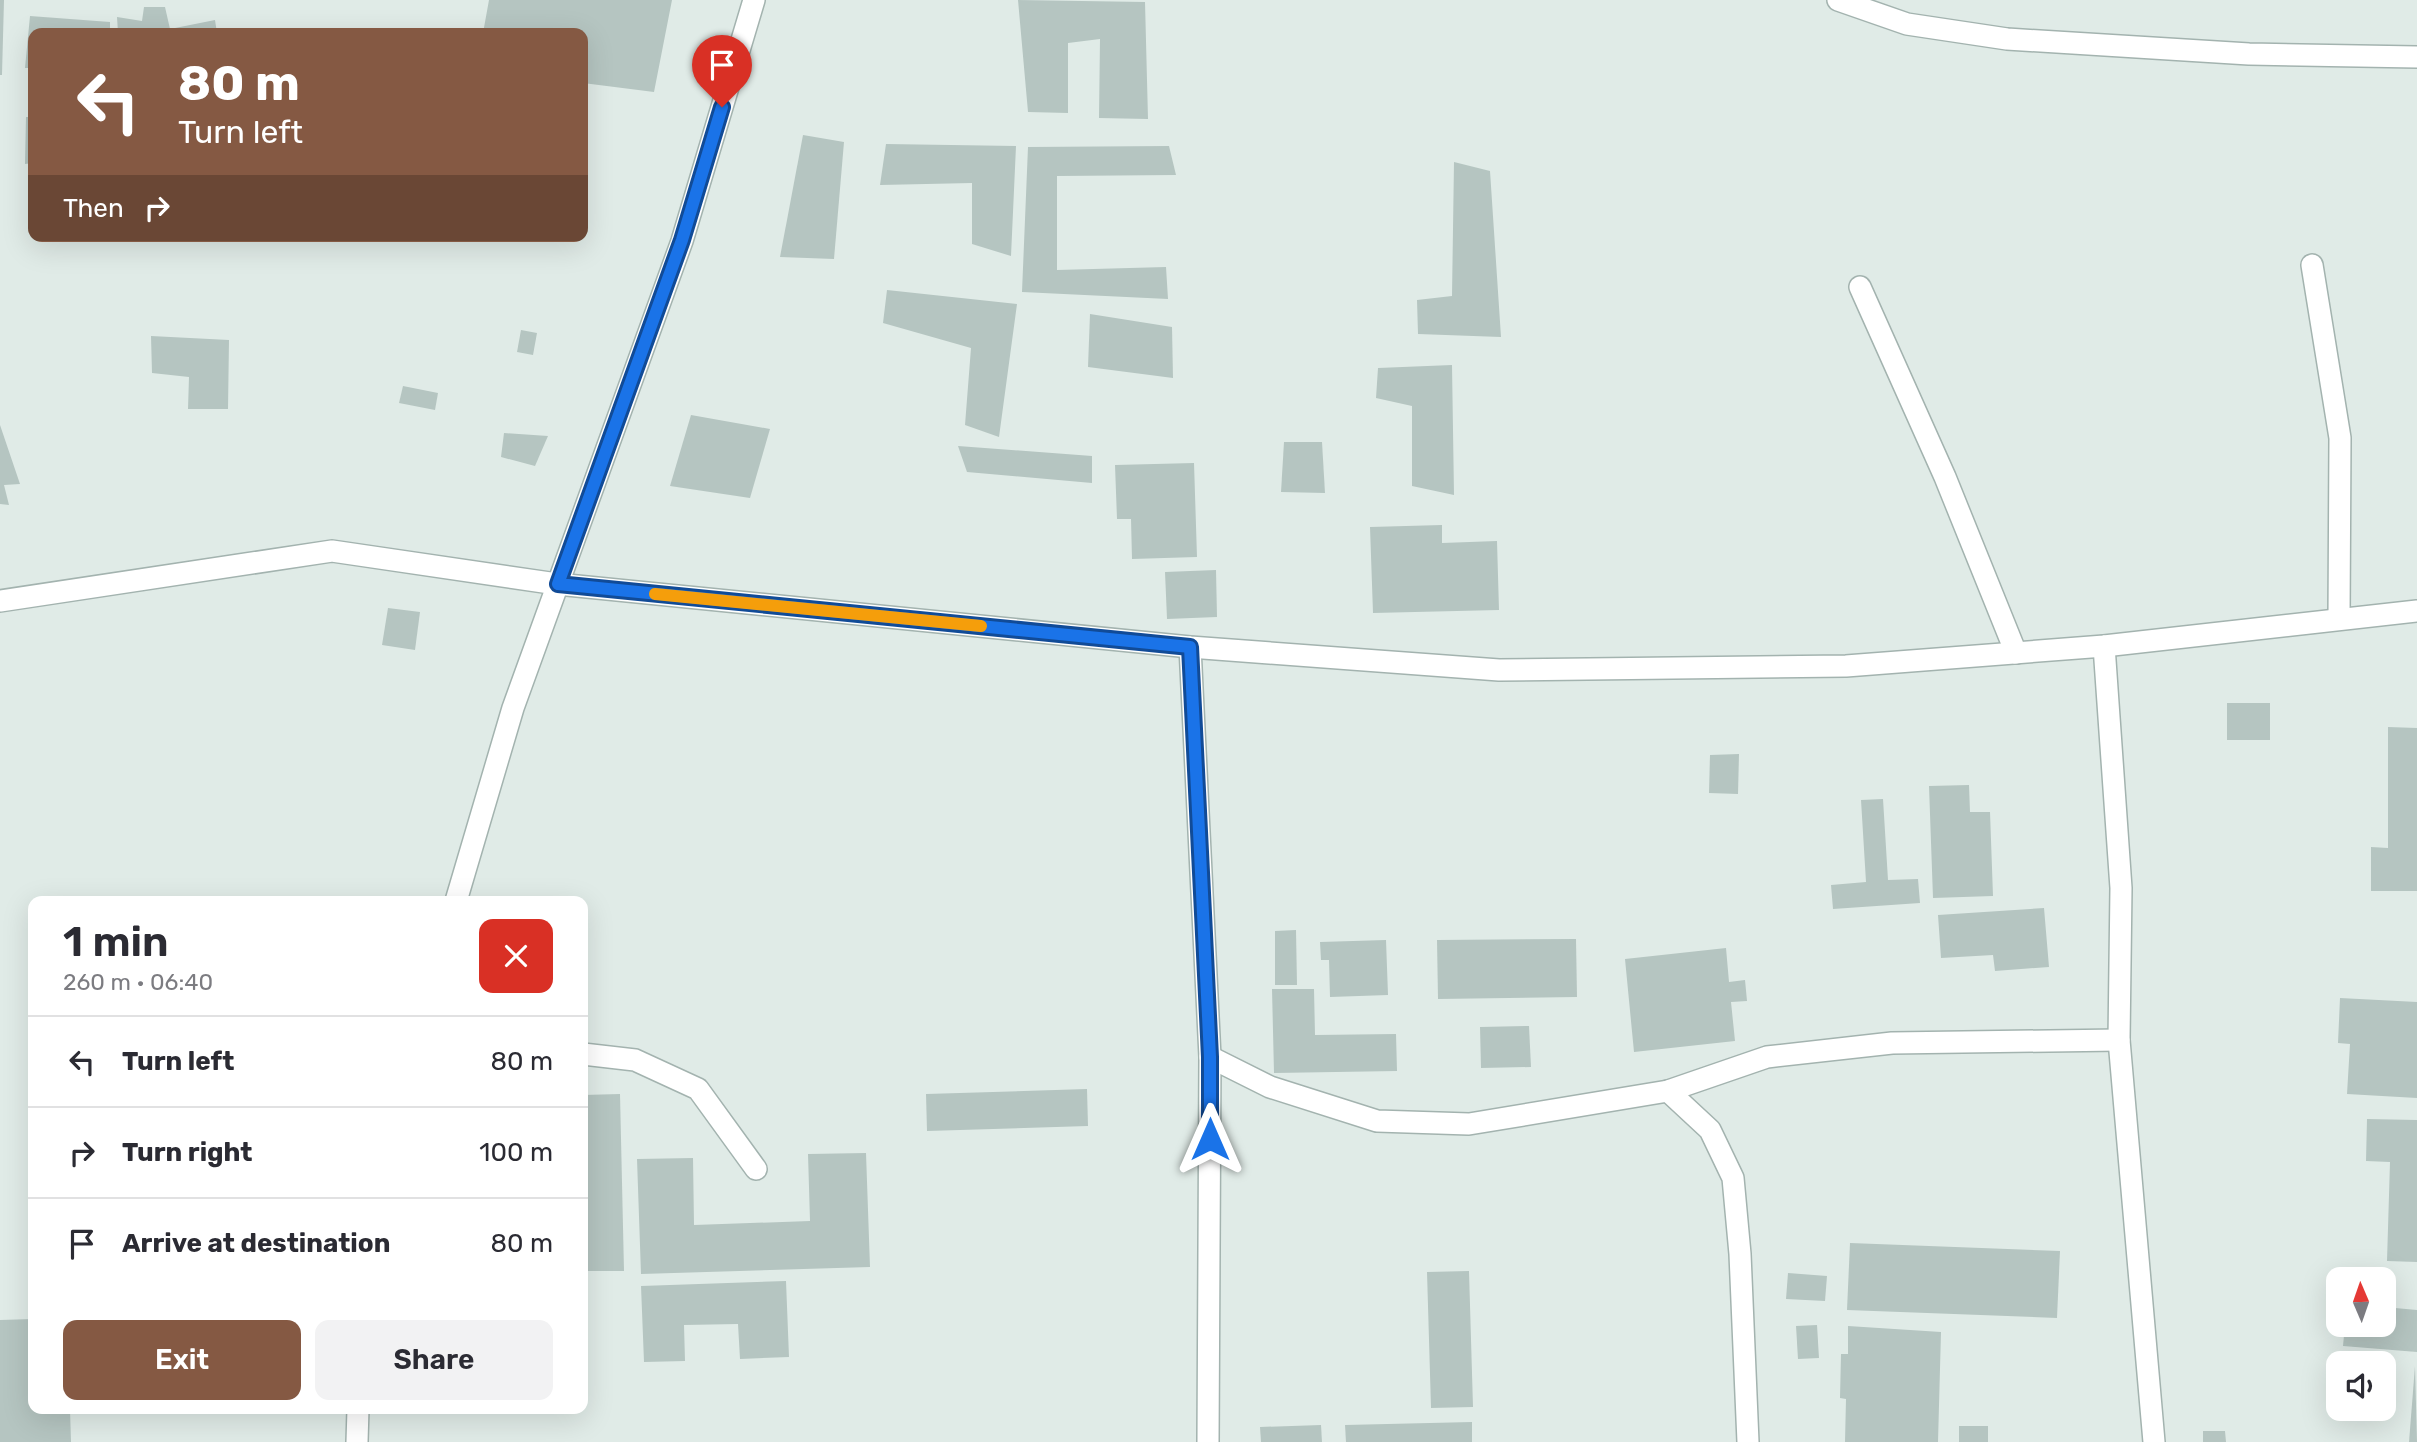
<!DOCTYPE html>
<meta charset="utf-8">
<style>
:root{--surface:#fff;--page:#f2f2f3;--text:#2b2b33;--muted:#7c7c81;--line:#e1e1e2;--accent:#855943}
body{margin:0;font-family:Rubik,sans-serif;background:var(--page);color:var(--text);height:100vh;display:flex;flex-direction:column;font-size:26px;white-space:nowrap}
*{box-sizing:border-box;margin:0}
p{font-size:23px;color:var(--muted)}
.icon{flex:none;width:38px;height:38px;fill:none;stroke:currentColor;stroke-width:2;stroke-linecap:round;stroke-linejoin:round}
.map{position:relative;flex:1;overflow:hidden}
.details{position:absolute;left:28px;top:896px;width:560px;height:518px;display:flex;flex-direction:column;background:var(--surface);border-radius:14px;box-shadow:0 7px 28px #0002}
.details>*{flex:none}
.banner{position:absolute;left:28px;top:28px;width:560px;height:214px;border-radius:14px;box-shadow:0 7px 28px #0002;background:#855943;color:#fff;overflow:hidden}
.needle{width:46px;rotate:358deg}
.controls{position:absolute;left:2326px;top:1267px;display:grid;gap:14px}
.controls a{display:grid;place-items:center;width:70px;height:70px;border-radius:14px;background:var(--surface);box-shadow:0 7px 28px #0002;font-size:35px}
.pin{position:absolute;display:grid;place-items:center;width:60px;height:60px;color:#fff;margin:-72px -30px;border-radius:50% 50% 50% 0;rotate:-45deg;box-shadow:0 0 7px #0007}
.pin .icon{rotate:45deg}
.me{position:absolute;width:77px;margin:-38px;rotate:0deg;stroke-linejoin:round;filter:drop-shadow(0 0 5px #0008)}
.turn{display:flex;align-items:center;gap:24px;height:147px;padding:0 35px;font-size:32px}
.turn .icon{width:91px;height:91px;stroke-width:2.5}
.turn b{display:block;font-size:49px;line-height:60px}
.then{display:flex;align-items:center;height:66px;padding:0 35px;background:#0003;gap:14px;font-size:26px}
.round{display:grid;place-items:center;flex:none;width:74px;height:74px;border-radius:14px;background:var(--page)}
.overview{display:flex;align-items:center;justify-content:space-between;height:119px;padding:0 35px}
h1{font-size:42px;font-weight:600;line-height:52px}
.cta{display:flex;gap:14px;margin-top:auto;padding:14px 35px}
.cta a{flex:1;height:80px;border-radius:14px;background:var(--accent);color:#fff;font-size:28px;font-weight:600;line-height:80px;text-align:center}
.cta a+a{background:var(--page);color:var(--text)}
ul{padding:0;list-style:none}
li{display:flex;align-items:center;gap:21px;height:91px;padding:0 35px;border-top:2px solid var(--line)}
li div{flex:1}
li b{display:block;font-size:26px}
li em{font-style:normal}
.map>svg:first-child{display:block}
</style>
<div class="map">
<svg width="2417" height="1442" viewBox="0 0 2417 1442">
<rect width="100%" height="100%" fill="#e0ebe7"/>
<g fill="#b5c5c1">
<polygon points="0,0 4,0 2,75 0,75"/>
<polygon points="489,0 672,0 654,92 583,83 583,33 483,33"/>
<polygon points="1018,0 1145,2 1148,119 1099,118 1100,39 1068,43 1068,113 1028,112"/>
<polygon points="144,7 165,7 170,29 215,20 217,33 118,33 117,17 142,21"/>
<polygon points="30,16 110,22 110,33 33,33 33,68 25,68"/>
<polygon points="26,117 33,117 33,163 25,164"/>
<polygon points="803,135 844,142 834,259 780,257"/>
<polygon points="886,144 1016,146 1011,256 972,244 972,183 880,185"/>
<polygon points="1169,146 1176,175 1057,176 1057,270 1166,267 1168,299 1022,292 1028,147"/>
<polygon points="1454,162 1490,171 1501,337 1418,334 1417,300 1452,296"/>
<polygon points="887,290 1017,304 999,437 965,425 971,348 883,323"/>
<polygon points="1090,314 1172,327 1173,378 1088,367"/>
<polygon points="521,330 537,333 533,355 517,352"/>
<polygon points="151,336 229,340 228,409 188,409 189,377 152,373"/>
<polygon points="1452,365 1454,495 1412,486 1412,406 1376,398 1378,368"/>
<polygon points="403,386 438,393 435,410 399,403"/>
<polygon points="691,415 770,429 750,498 670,486"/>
<polygon points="0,425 20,484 4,485 9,505 0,504"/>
<polygon points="504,433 548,436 535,466 501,457"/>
<polygon points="1284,442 1322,442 1325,493 1281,492"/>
<polygon points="958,446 1092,456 1092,483 967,472"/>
<polygon points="1194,463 1197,557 1132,559 1131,519 1117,519 1115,465"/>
<polygon points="1442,525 1442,543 1497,541 1499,610 1373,613 1370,527"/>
<polygon points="1216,570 1217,617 1167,619 1165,572"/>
<polygon points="388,608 420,612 415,650 382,645"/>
<rect x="2227" y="703" width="43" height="37"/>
<polygon points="2388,727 2417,728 2417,891 2371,891 2371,847 2388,848"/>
<polygon points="1739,754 1738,794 1709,793 1710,755"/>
<polygon points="1969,785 1970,812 1990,812 1993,896 1933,898 1929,786"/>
<polygon points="1883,799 1888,880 1918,879 1920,903 1833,909 1831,885 1866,882 1861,800"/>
<polygon points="2044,908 2049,967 1995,971 1993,955 1941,958 1938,915"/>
<polygon points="1296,930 1297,985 1275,985 1275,931"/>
<polygon points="1576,939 1577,997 1438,999 1437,940"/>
<polygon points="1386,940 1388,995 1330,997 1329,960 1321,960 1320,942"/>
<polygon points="1726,948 1729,982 1745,980 1747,1001 1731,1002 1735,1041 1634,1052 1625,959"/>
<polygon points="1272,989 1314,989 1315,1035 1396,1034 1397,1071 1274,1073"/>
<polygon points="2340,998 2417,1002 2417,1098 2347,1094 2350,1044 2338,1043"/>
<polygon points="1529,1026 1531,1067 1481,1068 1480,1027"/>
<polygon points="1087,1089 1088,1126 927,1131 926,1094"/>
<polygon points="620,1094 624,1271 583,1271 583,1095"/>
<polygon points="2367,1119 2417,1120 2417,1262 2387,1261 2390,1162 2366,1161"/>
<polygon points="866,1153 870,1267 641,1274 637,1159 693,1158 694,1225 810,1221 808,1154"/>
<polygon points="1850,1243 2060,1251 2057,1318 1847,1310"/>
<polygon points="1469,1271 1473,1407 1431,1408 1427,1272"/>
<polygon points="1788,1273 1827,1276 1825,1301 1786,1299"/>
<polygon points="786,1281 789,1357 740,1359 738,1324 684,1325 685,1361 644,1362 641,1286"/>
<polygon points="2384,1307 2417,1310 2417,1352 2343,1346 2345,1325 2384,1325"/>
<polygon points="33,1319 33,1409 70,1409 71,1442 0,1442 0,1320"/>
<polygon points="1817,1325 1819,1358 1798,1359 1796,1326"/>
<polygon points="1848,1326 1941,1332 1938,1442 1845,1442 1846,1399 1840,1398 1841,1354 1848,1354"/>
<polygon points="2415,1366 2417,1442 2409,1442"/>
<polygon points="1472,1422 1472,1442 1346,1442 1345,1425"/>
<polygon points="1321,1425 1322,1442 1261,1442 1260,1427"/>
<rect x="1959" y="1426" width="29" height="16"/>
<polygon points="2203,1431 2225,1431 2226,1442 2203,1442"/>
</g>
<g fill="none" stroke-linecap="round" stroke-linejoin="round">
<g stroke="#a3b3af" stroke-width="24">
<polyline id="service" points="583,1054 635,1060 698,1089 756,1169"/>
</g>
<g stroke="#a3b3af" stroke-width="24">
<g id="minor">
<polyline points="1838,0 1907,24 2007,39 2249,54 2417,57"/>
<polyline points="2312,265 2340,438 2339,619"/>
<polyline points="1860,287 1945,477 2016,653"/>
<polyline points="0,601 332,551 557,584 1190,647 1499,670 1846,666 2104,646 2417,611"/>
<polyline points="2104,646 2121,888 2119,1040 2154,1442"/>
<polyline points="1190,647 1210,1057 1208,1442"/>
<polyline points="456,901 513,708 682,241 754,0"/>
<polyline points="1210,1057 1270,1087 1377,1121 1469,1124 1668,1091 1767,1057 1892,1043 2119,1040"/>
<polyline points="1668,1091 1710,1130 1733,1178 1740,1254 1748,1442"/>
<polyline points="357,1442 358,1409"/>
</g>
</g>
<use href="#service" stroke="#fff" stroke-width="21"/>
<use href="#minor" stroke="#fff" stroke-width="21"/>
</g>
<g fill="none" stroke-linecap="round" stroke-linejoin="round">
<g stroke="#114b97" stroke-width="18">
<polyline id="route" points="722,107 682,240 558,584 1190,647 1210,1057 1210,1139"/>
</g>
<use href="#route" stroke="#1a73e8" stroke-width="12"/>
<polyline stroke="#f59e0b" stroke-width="12" points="655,594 981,626"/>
</g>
</svg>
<div class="controls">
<a><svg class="needle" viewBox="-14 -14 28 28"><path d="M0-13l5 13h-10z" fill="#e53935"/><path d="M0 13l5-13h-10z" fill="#7c7c81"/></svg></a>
<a><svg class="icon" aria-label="sound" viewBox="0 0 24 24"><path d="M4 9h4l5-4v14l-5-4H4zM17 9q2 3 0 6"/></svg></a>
</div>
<div class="pin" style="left:722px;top:107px;background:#d93025"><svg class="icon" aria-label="arrive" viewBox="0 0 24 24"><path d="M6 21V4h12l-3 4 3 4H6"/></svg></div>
<svg class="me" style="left:1210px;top:1139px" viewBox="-20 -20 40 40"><path d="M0-17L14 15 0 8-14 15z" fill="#1a73e8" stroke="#fff" stroke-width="4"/></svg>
<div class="banner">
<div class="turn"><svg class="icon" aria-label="left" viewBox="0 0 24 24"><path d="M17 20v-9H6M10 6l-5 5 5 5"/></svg><div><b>80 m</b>Turn left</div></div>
<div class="then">Then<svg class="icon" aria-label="right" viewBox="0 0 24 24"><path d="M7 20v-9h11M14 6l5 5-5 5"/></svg></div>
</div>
<section class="details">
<div class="overview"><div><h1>1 min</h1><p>260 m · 06:40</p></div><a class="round" style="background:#d93025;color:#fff"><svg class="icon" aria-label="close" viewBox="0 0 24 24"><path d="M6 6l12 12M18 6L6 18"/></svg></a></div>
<ul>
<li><svg class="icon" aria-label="left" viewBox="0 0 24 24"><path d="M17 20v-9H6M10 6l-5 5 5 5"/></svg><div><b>Turn left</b></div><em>80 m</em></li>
<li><svg class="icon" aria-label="right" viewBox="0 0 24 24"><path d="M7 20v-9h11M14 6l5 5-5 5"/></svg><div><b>Turn right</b></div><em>100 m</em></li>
<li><svg class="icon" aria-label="arrive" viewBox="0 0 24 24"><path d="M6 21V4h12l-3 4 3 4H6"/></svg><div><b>Arrive at destination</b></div><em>80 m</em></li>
</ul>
<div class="cta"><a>Exit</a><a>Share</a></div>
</section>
</div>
